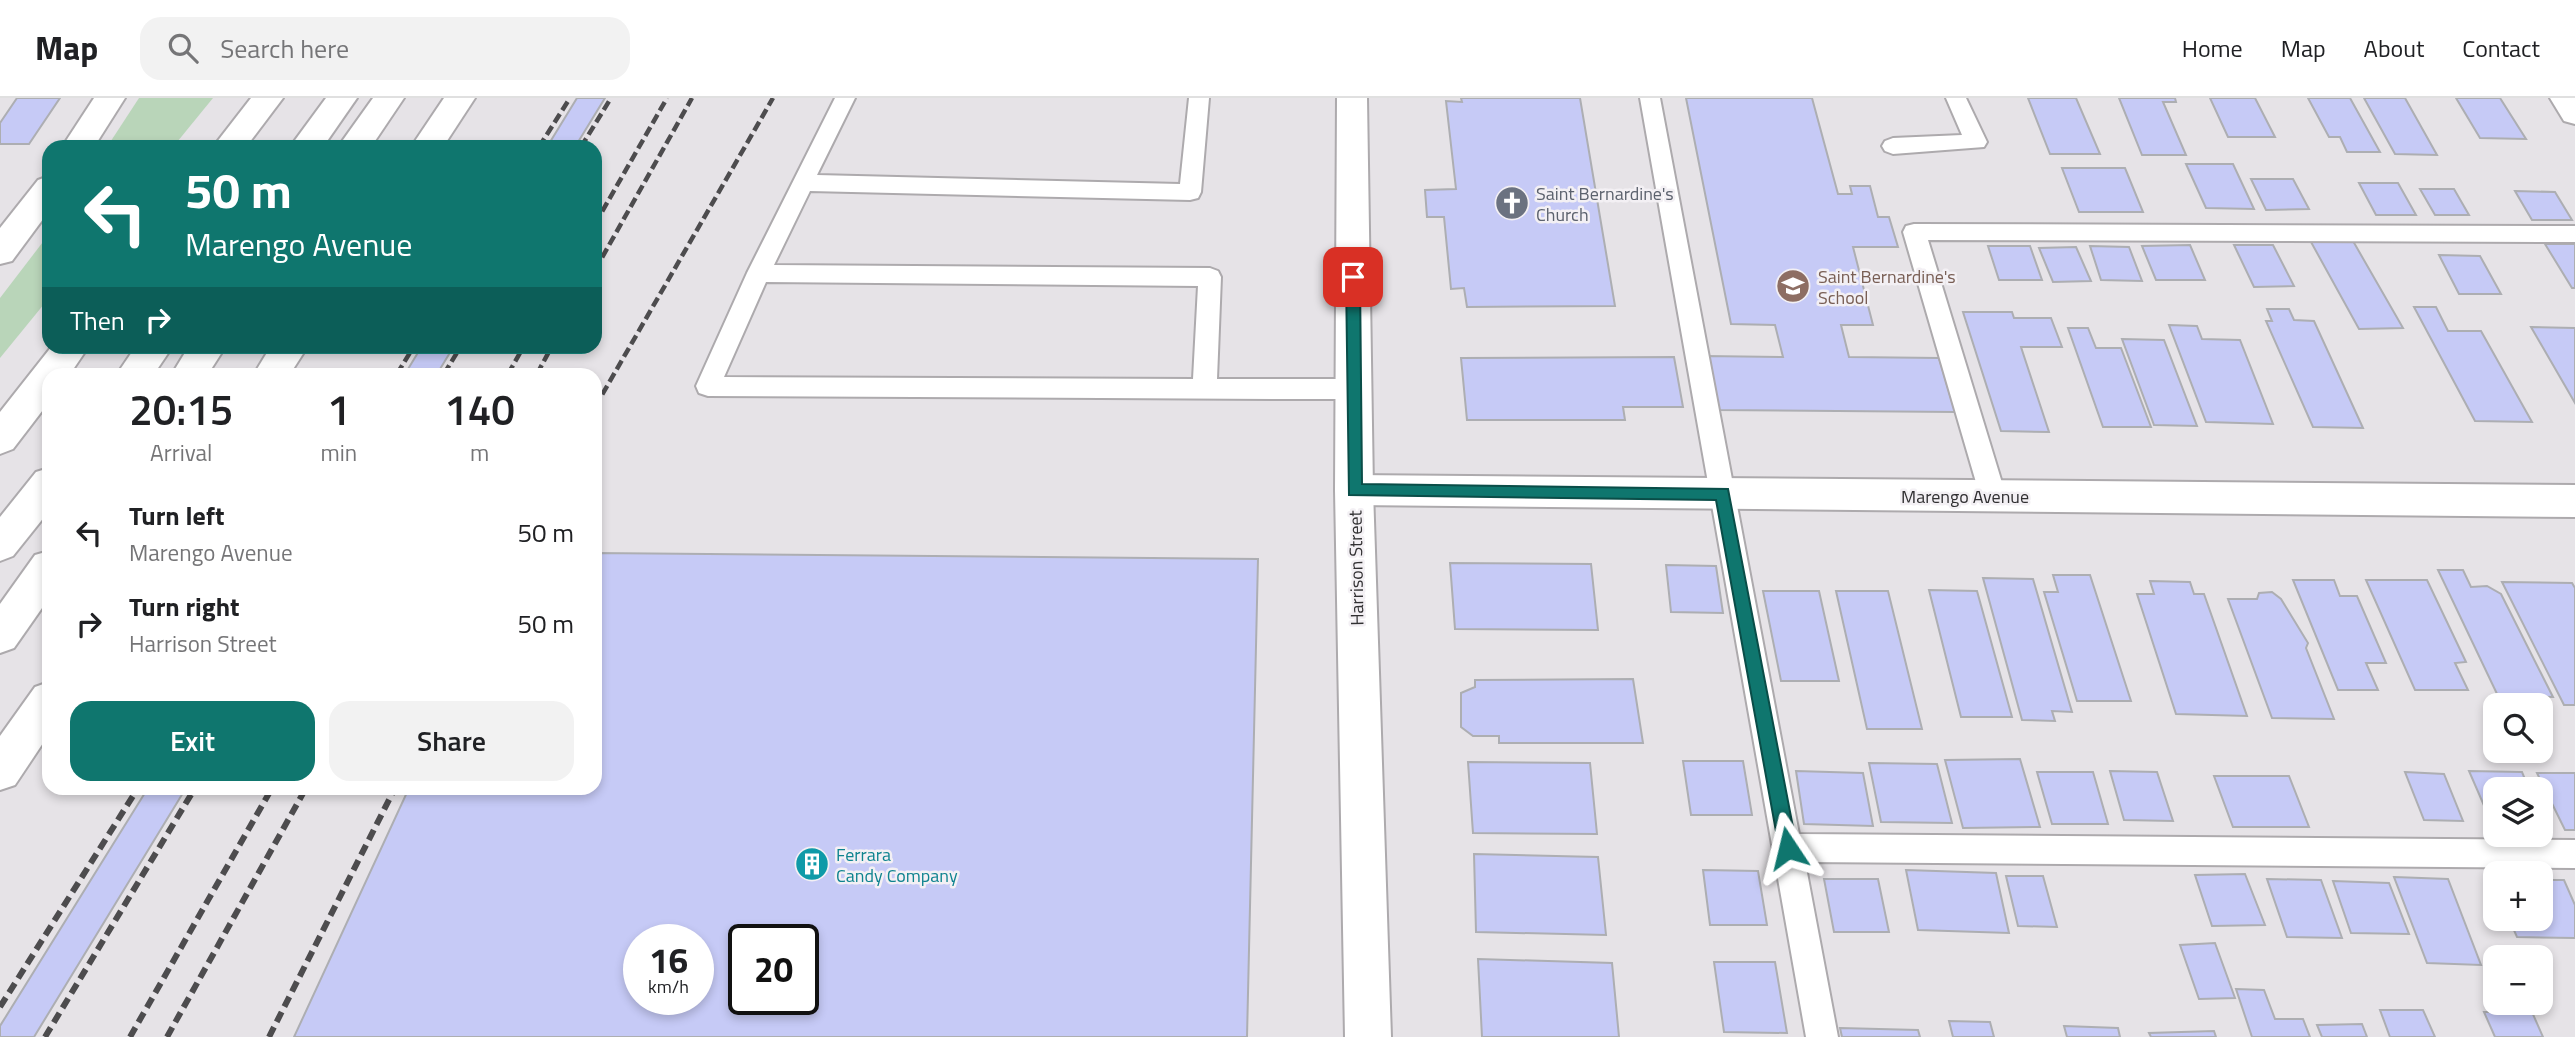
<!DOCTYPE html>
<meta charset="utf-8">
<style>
:root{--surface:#fff;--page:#f2f2f2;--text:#202124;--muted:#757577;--line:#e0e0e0;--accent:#0f766e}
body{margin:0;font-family:"Titillium Web",sans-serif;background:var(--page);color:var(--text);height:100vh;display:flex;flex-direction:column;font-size:26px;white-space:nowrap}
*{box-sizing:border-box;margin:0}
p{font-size:23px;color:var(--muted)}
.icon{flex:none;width:38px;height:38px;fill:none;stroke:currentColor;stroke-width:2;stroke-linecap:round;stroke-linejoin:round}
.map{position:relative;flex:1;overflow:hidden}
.panel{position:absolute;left:42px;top:270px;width:560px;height:427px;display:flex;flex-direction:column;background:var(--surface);border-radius:21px;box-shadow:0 4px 10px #0003}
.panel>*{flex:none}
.banner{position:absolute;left:42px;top:42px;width:560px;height:214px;border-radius:21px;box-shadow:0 4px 10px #0003;background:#0f766e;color:#fff;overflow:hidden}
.controls{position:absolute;left:2483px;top:595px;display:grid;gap:14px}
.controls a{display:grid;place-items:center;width:70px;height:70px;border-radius:14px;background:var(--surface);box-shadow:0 4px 10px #0003;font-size:35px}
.speed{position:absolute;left:623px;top:826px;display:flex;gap:14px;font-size:35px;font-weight:700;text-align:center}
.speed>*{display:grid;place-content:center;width:91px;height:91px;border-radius:50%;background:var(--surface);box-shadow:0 4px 10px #0003;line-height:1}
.speed small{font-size:18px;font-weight:400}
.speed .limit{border:4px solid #111;border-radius:10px;background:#fff;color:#111}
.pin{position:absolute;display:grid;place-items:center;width:60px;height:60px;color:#fff;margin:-30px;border-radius:14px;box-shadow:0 4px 10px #0006}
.me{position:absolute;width:77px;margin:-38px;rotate:350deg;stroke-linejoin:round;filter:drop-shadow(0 0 5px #0008)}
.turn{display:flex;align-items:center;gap:24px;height:147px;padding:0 28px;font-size:32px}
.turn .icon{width:91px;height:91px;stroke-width:2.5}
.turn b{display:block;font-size:49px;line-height:60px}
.then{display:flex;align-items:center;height:66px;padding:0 28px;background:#0003;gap:14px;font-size:26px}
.eta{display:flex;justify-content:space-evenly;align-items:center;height:119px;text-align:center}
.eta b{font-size:42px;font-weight:600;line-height:49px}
.cta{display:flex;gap:14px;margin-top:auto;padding:14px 28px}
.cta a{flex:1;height:80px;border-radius:21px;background:var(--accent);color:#fff;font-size:28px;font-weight:600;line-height:80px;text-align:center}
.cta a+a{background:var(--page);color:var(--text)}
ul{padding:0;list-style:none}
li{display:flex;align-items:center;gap:21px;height:91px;padding:0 28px}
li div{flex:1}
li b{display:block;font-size:26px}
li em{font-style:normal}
header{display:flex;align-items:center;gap:42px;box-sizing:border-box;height:98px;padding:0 35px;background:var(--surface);border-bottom:2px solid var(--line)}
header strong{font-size:33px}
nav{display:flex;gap:38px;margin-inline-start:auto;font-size:24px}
.search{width:490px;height:63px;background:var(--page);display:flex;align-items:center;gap:18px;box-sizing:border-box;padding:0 24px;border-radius:21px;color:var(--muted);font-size:26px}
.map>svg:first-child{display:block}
</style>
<header>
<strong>Map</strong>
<div class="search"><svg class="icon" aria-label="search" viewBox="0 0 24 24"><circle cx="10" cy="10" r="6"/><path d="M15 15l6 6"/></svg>Search here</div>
<nav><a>Home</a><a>Map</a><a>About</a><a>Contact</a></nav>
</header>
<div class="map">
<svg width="2575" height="939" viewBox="0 0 2575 939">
<rect width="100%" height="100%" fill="#e6e3e7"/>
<g fill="#b9d5b9">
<polygon points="139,0 213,0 173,49 107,49"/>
<polygon points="49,136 49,200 0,260 0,200"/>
</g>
<g fill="#c6caf6" stroke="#adaeb2" stroke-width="2" fill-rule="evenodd">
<polygon points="17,0 60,0 29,46 0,46 0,25"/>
<polygon points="577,0 605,0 575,49 547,49"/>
<polygon points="1461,0 1580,0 1615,208 1467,209 1464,190 1451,191 1444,119 1427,119 1425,92 1456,91 1446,3 1462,4"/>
<polygon points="1686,0 1812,0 1838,96 1852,96 1850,88 1870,88 1878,119 1889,119 1898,149 1853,149 1873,227 1841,227 1849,259 1939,260 1955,314 1716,312 1706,258 1783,259 1775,227 1731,226"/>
<polygon points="2028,0 2076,0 2100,56 2050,56"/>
<polygon points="2119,0 2175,0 2176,4 2163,4 2186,57 2142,57"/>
<polygon points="2210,0 2255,0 2275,39 2228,39"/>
<polygon points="2308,0 2350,0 2380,54 2347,54 2340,39 2329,39"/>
<polygon points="2364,0 2405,0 2437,57 2395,56"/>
<polygon points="2456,0 2500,0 2526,41 2480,40"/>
<polygon points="2186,66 2233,66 2254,111 2206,110"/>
<polygon points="2062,70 2125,70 2143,114 2079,114"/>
<polygon points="2251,81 2293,81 2309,111 2266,112"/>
<polygon points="2359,85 2398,85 2416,117 2376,117"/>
<polygon points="2420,91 2454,91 2469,117 2435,117"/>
<polygon points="2515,93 2555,94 2572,122 2532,122"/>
<polygon points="2353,143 2403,230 2359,231 2311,144"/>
<polygon points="2545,146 2575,146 2575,190 2572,190"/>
<polygon points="2190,147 2205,182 2156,182 2142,148"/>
<polygon points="2234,147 2273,147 2294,188 2254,189"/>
<polygon points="1988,148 2030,148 2042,182 1999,182"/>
<polygon points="2090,148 2129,149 2142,183 2101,182"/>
<polygon points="2076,149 2091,183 2053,184 2039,150"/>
<polygon points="2439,157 2480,158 2501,196 2459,196"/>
<polygon points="2414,209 2436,209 2448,233 2481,233 2532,324 2475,323"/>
<polygon points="2267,211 2289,211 2294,222 2314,223 2363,330 2313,329 2266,223 2272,223"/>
<polygon points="1963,214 2012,214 2014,220 2051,220 2062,249 2021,249 2049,334 2001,333"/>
<polygon points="2169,227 2197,228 2202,241 2240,242 2273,326 2206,324"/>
<polygon points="2531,229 2575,230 2575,305"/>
<polygon points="2068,230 2088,230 2096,250 2121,250 2151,329 2103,329"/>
<polygon points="2122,241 2164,242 2197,328 2154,327"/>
<polygon points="422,248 454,248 437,276 405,276"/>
<polygon points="1674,259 1683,309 1623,309 1625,322 1467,322 1461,260"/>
<path d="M595,455l663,6 -11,478h-953l115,-249h186zM639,842h59v59h-59zM744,842h59v59h-59z"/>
<polygon points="1450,465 1591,466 1598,532 1455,531"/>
<polygon points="1666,467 1716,468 1723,515 1671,514"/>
<polygon points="2438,472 2463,472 2471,489 2487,488 2501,496 2553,599 2498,598"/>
<polygon points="2053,477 2090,477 2131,603 2077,603 2044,494 2058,494"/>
<polygon points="1983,480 2033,481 2072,614 2052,613 2055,623 2022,622"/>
<polygon points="2293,482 2334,482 2340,498 2357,498 2386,565 2366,565 2378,592 2338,592"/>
<polygon points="2366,482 2427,482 2466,564 2455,565 2468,592 2415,592"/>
<polygon points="2150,483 2190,484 2194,496 2204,496 2247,618 2176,616 2137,496 2154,496"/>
<polygon points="2502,484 2572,485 2575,490 2575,607 2564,607"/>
<polygon points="1929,492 1977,493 2012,619 1961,619"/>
<polygon points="1763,493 1819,493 1839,583 1781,583"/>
<polygon points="1836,493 1888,493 1922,631 1867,631"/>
<polygon points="2272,494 2281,501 2308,545 2306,550 2334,621 2272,620 2228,501 2257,501 2259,495"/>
<polygon points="1633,581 1643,645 1499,645 1499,638 1473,638 1461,629 1461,595 1475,589 1475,582"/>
<polygon points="2020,661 2040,729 1963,730 1945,662"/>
<polygon points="1683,663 1743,663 1752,717 1691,717"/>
<polygon points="1468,664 1590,665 1597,736 1473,735"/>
<polygon points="1869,665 1937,666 1952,725 1881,724"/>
<polygon points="1796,673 1863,675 1873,728 1804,726"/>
<polygon points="2110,673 2157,674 2173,723 2124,722"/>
<polygon points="2469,673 2522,674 2529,691 2496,691 2496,726 2492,726"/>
<polygon points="2037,674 2093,674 2108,726 2052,726"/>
<polygon points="2405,674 2444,676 2463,723 2424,722"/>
<polygon points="2537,675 2575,675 2575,732 2565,732"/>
<polygon points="2214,678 2289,678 2309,729 2233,729"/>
<polygon points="148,690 186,690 34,939 0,939 0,928"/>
<polygon points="1474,756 1598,759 1606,837 1476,834"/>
<polygon points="1703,772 1758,773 1767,827 1710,827"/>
<polygon points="1906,772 1996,775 2009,835 1918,832"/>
<polygon points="2245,776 2265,827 2212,828 2195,777"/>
<polygon points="2006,778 2043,778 2057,829 2018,828"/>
<polygon points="2394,779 2448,781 2481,867 2427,865"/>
<polygon points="1824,781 1878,781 1889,834 1834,834"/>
<polygon points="2267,781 2321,782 2342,840 2287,839"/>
<polygon points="2541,782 2564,782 2575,807 2575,840 2517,839 2509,821 2541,821"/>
<polygon points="2333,783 2389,785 2409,836 2351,835"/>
<polygon points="2215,845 2235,900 2199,901 2180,847"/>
<polygon points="1478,861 1612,865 1619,939 1482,939"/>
<polygon points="1714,864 1775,864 1787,935 1724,934"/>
<polygon points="2236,891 2264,892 2275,921 2303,921 2310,939 2252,939"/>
<polygon points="2380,912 2423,912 2435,939 2390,939"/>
<polygon points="2484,914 2532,914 2543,939 2495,939"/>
<polygon points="1949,923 1990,924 1994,939 1953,939"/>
<polygon points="2362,926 2367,939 2322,939 2317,927"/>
<polygon points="2064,928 2118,930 2120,939 2067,939"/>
<polygon points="1840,930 1918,932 1920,939 1842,939"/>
<polygon points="2214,933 2216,939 2151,939 2149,935"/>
</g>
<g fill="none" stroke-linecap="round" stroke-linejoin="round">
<g stroke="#adaaad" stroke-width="4">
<g id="service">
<path d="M835,0h20l-38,77 363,9 9,-86h20l-8,94 -3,6 -8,2 -380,-9 -36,74 436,3 8,3 3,6 -4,102h137l9,3 3,7 -3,7 -9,3h-61l-585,-3 -9,-3 -3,-7 51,-113zM766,184l432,4 -5,93 -469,-2z"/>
<polygon points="1640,0 1660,0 1799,736 2575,742 2575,770 1805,764 1838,939 1806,939"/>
<polygon points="1946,0 1966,0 1987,44 1984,49 1893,56 1885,53 1882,48 1885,43 1893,40 1962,37"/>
<polygon points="1914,126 2575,128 2575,144 1928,142 2006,398 2002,405 1993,409 1984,405 1980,398 1903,134 1906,128"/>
</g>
</g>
<g stroke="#adaaad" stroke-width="4">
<g id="minor">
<polygon points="94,0 125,0 94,49 62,49"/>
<polygon points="2550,0 2575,0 2575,26 2564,23"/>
<polygon points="49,78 49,113 12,163 0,166 0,130 38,82"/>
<polygon points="1354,377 2575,387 2575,419 1354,407 1341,403 1335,392 1341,381"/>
</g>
</g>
<g stroke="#adaaad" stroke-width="4">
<polygon id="tertiary" points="1337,0 1367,0 1373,392 1391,939 1345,939 1335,392"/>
</g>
<g stroke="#adaaad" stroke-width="4">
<g id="motorway">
<polygon points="251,0 283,0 246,49 213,49"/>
<polygon points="326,0 357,0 323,49 290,49"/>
<polygon points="373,0 404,0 371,49 338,49"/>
<polygon points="444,0 475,0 443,49 411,49"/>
<polygon points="52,248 89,248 70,276 49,276 49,304 13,351 0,356 0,314"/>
<polygon points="136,248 173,248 154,276 117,276"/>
<polygon points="189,248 226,248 208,276 172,276"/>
<polygon points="271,248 308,248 290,276 254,276"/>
<polygon points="49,370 49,413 13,458 0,463 0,419 36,374"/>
<polygon points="49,453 49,500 14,550 0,555 0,506 35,457"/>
<polygon points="49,584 49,636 15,687 0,692 0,638 35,589"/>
</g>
</g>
<use href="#service" fill="#fff" fill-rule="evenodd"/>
<use href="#minor" fill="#fff" fill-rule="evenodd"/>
<use href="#tertiary" fill="#fff" fill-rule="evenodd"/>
<use href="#motorway" fill="#fff" fill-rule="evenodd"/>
<g stroke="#4d4c4e" stroke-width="4.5" stroke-dasharray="10 4.5" stroke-linecap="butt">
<polyline points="539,49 570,0"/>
<polyline points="581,49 611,0"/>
<polyline points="595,126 667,0"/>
<polyline points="595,172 692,0"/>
<polyline points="397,276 414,248"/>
<polyline points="444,276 461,248"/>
<polyline points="508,276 524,248"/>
<polyline points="537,276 552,248"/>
<polyline points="595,309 773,0"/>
</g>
<g stroke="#4d4c4e" stroke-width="6" stroke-dasharray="11 6" stroke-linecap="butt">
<polyline points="0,909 138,690"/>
<polyline points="45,939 195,690"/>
<polyline points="130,939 272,690"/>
<polyline points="167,939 306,690"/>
<polyline points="269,939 395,690"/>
</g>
</g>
<polygon fill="#0f766e" stroke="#0a4d48" stroke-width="2" points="1353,174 1360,179 1362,386 1728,391 1797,750 1794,756 1788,759 1781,756 1779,750 1716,402 1349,397 1346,179"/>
<defs>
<g id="church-disc" transform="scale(1.75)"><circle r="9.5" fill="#6b7280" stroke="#f3f0f4"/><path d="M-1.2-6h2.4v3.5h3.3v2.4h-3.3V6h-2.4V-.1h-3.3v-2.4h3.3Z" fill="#fff"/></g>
<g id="school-disc" transform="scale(1.75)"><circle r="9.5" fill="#8d6e63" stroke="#f3f0f4"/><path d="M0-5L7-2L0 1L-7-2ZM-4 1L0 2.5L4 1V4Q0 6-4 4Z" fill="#fff"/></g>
<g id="building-disc" transform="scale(1.75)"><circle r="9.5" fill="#0f9aa8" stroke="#f3f0f4"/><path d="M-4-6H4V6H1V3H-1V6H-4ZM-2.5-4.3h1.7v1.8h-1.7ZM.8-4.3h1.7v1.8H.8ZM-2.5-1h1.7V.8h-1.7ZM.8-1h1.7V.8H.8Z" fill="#fff"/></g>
</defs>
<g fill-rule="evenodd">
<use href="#church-disc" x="1512" y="105"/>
<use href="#school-disc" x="1793" y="188"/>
<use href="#building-disc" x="812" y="766"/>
</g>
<g text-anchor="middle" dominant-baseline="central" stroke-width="5" stroke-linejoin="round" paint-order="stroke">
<g font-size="18" fill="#5b616d" stroke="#f3f0f4" text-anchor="start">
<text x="1536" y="95">Saint Bernardine's<tspan x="1536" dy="21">Church</tspan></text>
</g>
<g font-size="18" fill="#785e54" stroke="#f3f0f4" text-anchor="start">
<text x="1818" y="178">Saint Bernardine's<tspan x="1818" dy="21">School</tspan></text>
</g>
<g font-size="18" fill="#313032" stroke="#f3f0f4">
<text x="1965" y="398">Marengo Avenue</text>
<text transform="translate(1356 470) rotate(-91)">Harrison Street</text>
</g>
<g font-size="18" fill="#0d838f" stroke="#f3f0f4" text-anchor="start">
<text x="836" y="756">Ferrara<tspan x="836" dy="21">Candy Company</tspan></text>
</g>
</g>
</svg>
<div class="controls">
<a><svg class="icon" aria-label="search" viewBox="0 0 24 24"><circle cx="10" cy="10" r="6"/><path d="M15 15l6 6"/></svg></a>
<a><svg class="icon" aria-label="layers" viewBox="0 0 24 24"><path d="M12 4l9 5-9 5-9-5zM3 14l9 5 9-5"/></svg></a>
<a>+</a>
<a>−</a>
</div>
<div class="speed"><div>16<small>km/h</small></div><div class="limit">20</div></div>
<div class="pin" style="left:1353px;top:179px;background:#d93025"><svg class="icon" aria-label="arrive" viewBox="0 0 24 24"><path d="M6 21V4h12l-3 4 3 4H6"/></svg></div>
<svg class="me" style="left:1788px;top:750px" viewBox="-20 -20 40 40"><path d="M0-17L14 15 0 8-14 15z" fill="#0f766e" stroke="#fff" stroke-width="4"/></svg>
<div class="banner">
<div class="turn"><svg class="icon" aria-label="left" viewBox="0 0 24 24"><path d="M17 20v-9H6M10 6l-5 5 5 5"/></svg><div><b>50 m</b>Marengo Avenue</div></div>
<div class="then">Then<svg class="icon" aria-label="right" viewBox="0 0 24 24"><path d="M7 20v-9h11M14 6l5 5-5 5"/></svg></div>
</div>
<section class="panel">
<div class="eta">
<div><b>20:15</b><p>Arrival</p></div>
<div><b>1</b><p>min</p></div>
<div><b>140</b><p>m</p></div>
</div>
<ul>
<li><svg class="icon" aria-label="left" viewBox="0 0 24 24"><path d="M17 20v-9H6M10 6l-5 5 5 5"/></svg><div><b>Turn left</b><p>Marengo Avenue</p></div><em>50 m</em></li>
<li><svg class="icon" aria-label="right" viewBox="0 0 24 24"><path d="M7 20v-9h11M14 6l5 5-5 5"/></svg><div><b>Turn right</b><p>Harrison Street</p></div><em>50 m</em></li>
</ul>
<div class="cta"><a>Exit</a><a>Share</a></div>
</section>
</div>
